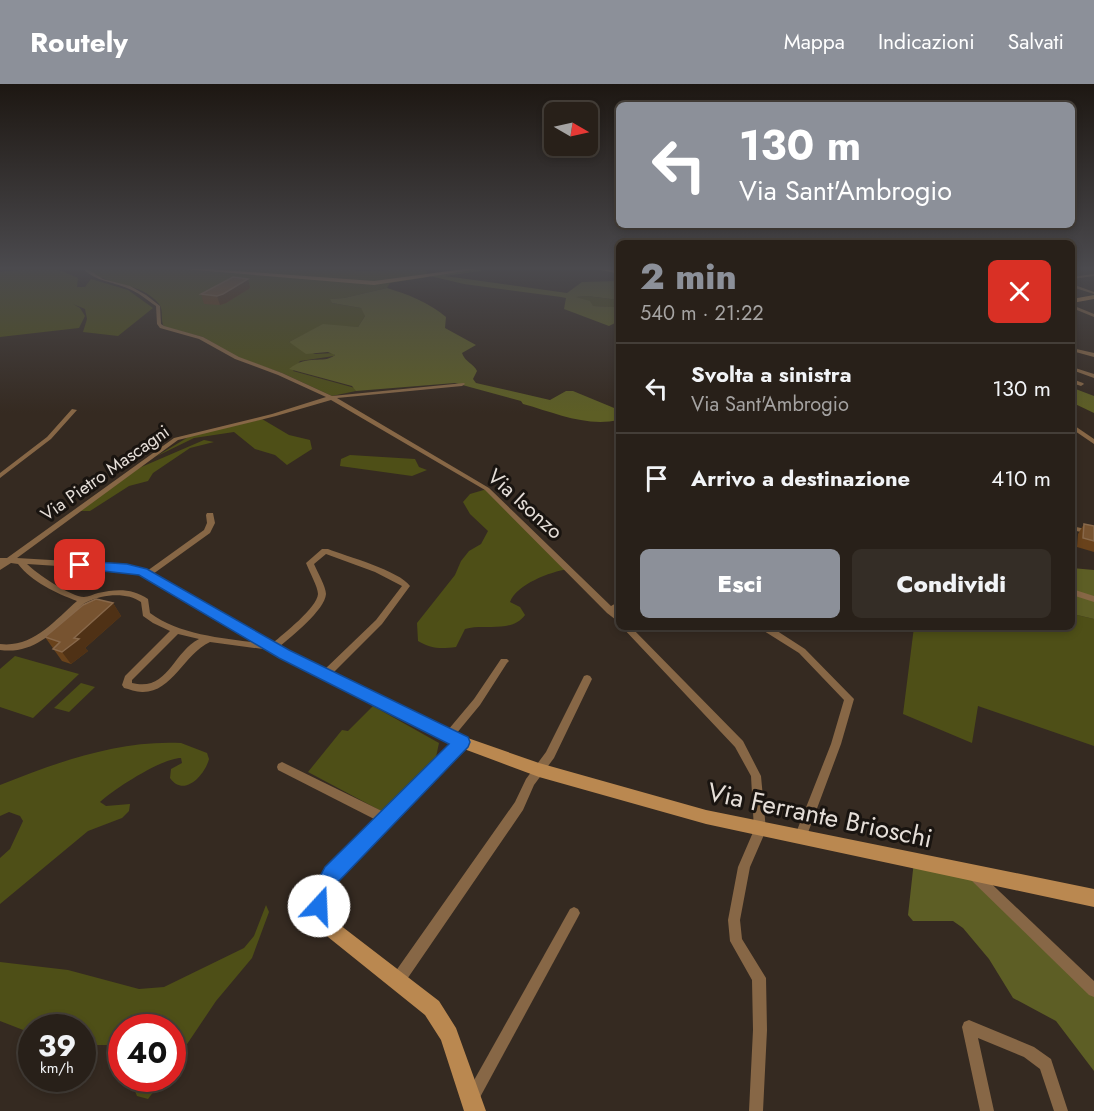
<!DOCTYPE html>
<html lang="it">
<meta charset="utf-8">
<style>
:root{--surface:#282019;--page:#342d26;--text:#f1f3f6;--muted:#a5a3a2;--line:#443e38;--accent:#8c9099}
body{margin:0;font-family:Jost,sans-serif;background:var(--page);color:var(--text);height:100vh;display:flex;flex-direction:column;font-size:22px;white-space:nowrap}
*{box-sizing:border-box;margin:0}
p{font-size:20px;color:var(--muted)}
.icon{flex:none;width:33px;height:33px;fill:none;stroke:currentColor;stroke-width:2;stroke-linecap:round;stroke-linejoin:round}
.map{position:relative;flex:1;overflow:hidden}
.sheet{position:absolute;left:616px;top:156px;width:459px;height:390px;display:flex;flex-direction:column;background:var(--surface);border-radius:9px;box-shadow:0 3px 9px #0003,0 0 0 2px var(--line)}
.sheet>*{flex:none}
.hud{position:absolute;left:616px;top:18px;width:459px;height:126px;border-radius:9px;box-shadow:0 3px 9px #0003,0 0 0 2px var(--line);background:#8c9099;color:#fff;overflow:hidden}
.needle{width:39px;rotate:99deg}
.buttons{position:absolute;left:544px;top:18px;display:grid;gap:12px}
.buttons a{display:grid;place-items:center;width:54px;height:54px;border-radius:9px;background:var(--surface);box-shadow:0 3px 9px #0003,0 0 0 2px var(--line);font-size:30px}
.speed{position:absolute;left:18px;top:930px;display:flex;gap:12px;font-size:30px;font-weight:700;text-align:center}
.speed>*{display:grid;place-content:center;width:78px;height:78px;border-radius:50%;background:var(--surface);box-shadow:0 3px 9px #0003,0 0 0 2px var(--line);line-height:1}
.speed small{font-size:15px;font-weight:400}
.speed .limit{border:9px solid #d22;background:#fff;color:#111}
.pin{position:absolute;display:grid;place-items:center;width:51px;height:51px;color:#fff;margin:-26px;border-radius:12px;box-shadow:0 3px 9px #0006}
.me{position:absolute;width:66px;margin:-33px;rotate:20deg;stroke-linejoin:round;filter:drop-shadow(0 0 4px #0008)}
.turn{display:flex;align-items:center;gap:21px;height:126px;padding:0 24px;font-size:27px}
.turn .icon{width:78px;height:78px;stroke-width:2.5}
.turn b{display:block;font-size:42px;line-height:51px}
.round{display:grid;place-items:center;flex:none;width:63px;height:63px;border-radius:9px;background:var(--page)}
.head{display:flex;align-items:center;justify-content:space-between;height:102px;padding:0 24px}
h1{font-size:36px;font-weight:800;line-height:45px;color:var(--accent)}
.cta{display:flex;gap:12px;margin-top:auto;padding:12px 24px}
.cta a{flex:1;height:69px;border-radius:9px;background:var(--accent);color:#fff;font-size:24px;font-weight:800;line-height:69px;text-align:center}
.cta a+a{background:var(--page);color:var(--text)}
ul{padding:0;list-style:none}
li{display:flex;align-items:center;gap:18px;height:90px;padding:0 24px;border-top:2px solid var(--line)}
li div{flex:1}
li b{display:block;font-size:22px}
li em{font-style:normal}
header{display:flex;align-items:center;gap:36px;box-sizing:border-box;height:84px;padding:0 30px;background:var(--accent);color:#fff}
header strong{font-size:28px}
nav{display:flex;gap:33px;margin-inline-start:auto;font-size:21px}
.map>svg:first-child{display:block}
</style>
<header>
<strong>Routely</strong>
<nav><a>Mappa</a><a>Indicazioni</a><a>Salvati</a></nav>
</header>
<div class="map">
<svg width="1094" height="1027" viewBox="0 0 1094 1027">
<rect width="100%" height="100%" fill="#352a21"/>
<g fill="#4e4f17">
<polygon points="29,185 57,185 78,194 77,203 85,203 91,195 128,206 153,224 118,252 83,248 87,235 85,225 73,220 80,224 85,232 79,244 0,253 0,188"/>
<path d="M87,185h269l-1,2 70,-2 4,8 -39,6 -3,5 -43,10 -13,1 1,4 29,5 3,3 1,5 -7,11 -37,-1 -32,16 26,12 19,-1v3l-34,5 -7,10 62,17 1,3 -24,5 -50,-23 -43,-15 -36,-21 -39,-10c-4,-7 0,-17 -5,-23 -18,-23 -52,-17 -72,-35z"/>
<polygon points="587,212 619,216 619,227 611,223 593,222 585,216 575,213"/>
<polygon points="262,335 289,351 310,356 312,365 287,381 275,371 255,365 234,348 194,354 155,373 190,352"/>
<polygon points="204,356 214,358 190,364 153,389 148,397 129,402 90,427 80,427 139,384"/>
<polygon points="350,371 415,375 419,383 427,386 412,392 340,382 341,375"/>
<path d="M487,405l81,80c-18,3 -51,15 -58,33l10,5 5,8c-14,19 -41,8 -60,14l-9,18c-15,2 -25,2 -38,-6l-1,-18 38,-48 6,-14 8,-10 12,-7 7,-13 -18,-17 -7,-12 7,-8z"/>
<polygon points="1073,530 1094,535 1094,662 978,622 972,659 903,630 914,543 1072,543"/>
<polygon points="15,572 79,590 33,634 0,623 0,585"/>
<polygon points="81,599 95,603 69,628 54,624"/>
<polygon points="373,622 439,659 436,673 383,728 308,688 342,646 348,647"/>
<path d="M181,659l26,10 2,6c-4,16 -25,39 -39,19l1,-9 11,-6 -1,-5c-19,0 -67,31 -81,44l6,4 24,-2 -1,7 -7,7 -34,13 -88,73v-46l10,-9 13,-28 -3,-5 -11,-4 -9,4v-31c58,-23 118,-45 181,-42z"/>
<polygon points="266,821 269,828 252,874 216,917 173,981 172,944 122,944 121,961 83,961 82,944 32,944 31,949 0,937 0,878 68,886 139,905 164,903 244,864 254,852"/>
<polygon points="130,995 163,995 148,1015 137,1012"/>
</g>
<g fill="#5d5e25">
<polygon points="480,185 481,187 445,192 567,209 582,198 619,197 619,216 587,212 576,213 590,217 593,222 614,223 615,227 619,227 619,237 609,242 564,225 566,214 561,213 464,200 430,192"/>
<path d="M387,204c20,6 43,15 59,29l-1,11 31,17 -14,8c3,9 12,11 15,18l-4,8 3,4 74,17 16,-9h7l46,19v10c-34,7 -63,-7 -96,-16l-2,-3 -66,-18 -99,8 -4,-5 -63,-17c20,-16 33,-4 46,-14l-7,-3 -22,2 -17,-12 34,-18 35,3 7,-11 -4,-8 -29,-5 -2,-4 14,-1z"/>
<polygon points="1073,304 1094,312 1094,329 1073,319"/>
<polygon points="1072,484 1094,486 1094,535 1073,530"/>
<polygon points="914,777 970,788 1094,906 1094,987 1056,937 1013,914 989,875 963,844 953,837 913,837 908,831"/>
</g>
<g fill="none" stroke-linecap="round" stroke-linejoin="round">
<g fill="#876746" fill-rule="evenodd">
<path d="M83,185h4l16,10 27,7 16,9 14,11 1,18 3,2 39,11 36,20 43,16 50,23 132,-13 1,1 -3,2 -125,12 152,90 122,118 9,-5v7l-4,3 4,3v9l-13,-10 -122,-123 -154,-90 -55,16 -98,24 -161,118 102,6 28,7 57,-41 3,-7 -1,-8 1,-2h6l2,10 -5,10 -57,41 120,69c10,-9 44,-35 45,-49 0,-7 -9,-23 -12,-31l16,-14h6c18,7 72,22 82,37l-28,38 -50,50 116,56 26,-31 27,-40h6l2,2 -2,2 -27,42 -24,29 10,5 1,3 -1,3 -4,1 -17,-7 -175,-89 -60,-8c-26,12 -38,51 -68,50 -6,0 -13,-3 -18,-4l-2,-3 3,-9 45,-45 -17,-8 -10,-7 -2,-14c-14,-10 -38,-8 -54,0 -7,3 -12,11 -18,15 -20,20 -39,37 -69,33v-6c33,4 54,-23 77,-43 -21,-8 -45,-19 -59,-37l-7,-1 -11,7v-12h7l167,-120 98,-24 54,-17 -48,-22 -43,-16 -36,-20 -39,-11 -3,-4 -1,-18c-9,-6 -18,-14 -29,-18 -17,-7 -29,-6 -44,-19zM326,470l49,18 27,14 -26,34 -52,50 -45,-23c12,-10 46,-37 47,-53 0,-7 -9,-23 -12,-30zM27,480l92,6 22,4 117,69c-35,-5 -79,-8 -108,-30l-2,-14c-16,-11 -32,-10 -50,-6 -4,1 -10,4 -14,4 -13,0 -48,-24 -57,-33zM178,550l21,5c-27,14 -31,53 -67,44v-3z"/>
<polygon points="1094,190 1094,192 1072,195 1072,193"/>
<polygon points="1072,200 1094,208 1094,210 1072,203"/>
<polygon points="1072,221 1094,230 1094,233 1072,224"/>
<polygon points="1072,264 1094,269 1094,273 1072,267"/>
<polygon points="1072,283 1094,290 1094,294 1072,286"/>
<polygon points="1072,295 1083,299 1084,300 1081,302 1072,299"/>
<polygon points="72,325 77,326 51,355 0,394 0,389 47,353"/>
<polygon points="1072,340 1094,355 1094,360 1072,345"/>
<polygon points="1072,442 1094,447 1094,451 1072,446"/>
<polygon points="1072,505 1094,512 1094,518 1072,511"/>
<polygon points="622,543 631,543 743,657 761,692 766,746 750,783 740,836 742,855 766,894 767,946 763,1027 749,1027 753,946 752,896 730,857 728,836 738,783 754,746 751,692 735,663"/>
<polygon points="760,543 771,543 805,565 854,615 841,660 806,754 804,758 800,759 796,758 794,754 831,660 844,616 799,569 761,545"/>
<polygon points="587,591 590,592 592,595 554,674 534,701 523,726 403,901 398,903 393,901 391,896 393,891 515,718 526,695 546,668 584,592"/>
<polygon points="282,678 390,731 392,735 390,739 386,740 382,739 278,686 277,683 278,680"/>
<polygon points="975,786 979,788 1094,897 1094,913 1089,911 971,796 969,792 971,788"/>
<polygon points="574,823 578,825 580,829 578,833 478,1017 473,1019 468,1017 466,1012 468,1007 570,825"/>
<polygon points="969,936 1034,963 1051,975 1068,1027 1054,1027 1040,985 1024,973 978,954 994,1027 980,1027 962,943 964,938"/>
</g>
<g fill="#ba8850" fill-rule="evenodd">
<polygon points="184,185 209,185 374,197 464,185 479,185 374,201"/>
<polygon points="597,185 620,186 620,190"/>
<polygon points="1094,211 1094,215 1072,219 1072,215"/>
<path d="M462,652l77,27 167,47 388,79v18l-388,-83 -167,-47 -75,-28 -126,131c-10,18 -12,29 2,45l99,76 17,27 30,83h-22l-23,-71 -16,-25 -97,-78c-21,-22 -17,-44 -2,-69l131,-130z"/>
</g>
</g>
<g fill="#69421b">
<polygon points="248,195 250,204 226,219 220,221 204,220 201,210"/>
<polygon points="1084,440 1094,442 1094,468 1077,463 1078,450"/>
<polygon points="113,519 121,532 85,564 88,567 71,580 62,577 45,553"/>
</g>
<g fill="#4f3115">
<polygon points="248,195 250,204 226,219 220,221 217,212"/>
<polygon points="113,519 121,532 85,564 88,567 71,580 62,568 74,554"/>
</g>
<g fill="#775330" stroke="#88684a" stroke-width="1.5">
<polygon points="233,193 248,195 223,210 217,212 201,210"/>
<polygon points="1084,440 1094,442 1094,457 1083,454"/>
<polygon points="96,515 113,519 74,554 79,555 62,568 53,565 60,558 45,553 83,521"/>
</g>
<linearGradient id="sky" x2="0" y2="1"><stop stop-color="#1d1712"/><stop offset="0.56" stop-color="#4b4a4e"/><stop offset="1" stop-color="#4b4a4e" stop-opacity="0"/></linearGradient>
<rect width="1094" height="329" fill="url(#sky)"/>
<polygon fill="#1a73e8" stroke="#114b97" stroke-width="1.5" points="80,477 127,480 147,485 289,566 468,653 470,658 468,663 339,797 327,829 319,832 312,829 309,822 311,809 325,783 449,660 279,574 139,491 76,484 76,478"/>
<g text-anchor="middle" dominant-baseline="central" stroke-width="6" stroke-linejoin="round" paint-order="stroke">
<g font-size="18" fill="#e5ded8" stroke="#191410">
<text transform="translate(105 389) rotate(-35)">Via Pietro Mascagni</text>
</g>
<g font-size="21" fill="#e5ded8" stroke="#191410">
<text transform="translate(525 420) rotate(42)">Via Isonzo</text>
</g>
<g font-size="26" fill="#e5ded8" stroke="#191410">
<text transform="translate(820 731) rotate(12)">Via Ferrante Brioschi</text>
</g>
</g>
</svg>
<div class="buttons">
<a><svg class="needle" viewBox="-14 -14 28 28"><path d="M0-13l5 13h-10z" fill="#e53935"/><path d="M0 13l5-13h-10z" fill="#a5a3a2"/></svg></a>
</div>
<div class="speed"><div>39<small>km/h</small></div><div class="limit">40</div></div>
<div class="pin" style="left:80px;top:481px;background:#d93025"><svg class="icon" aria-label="arrive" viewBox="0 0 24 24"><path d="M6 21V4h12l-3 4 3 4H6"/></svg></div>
<svg class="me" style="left:319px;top:822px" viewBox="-20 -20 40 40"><circle r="19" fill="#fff"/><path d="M0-13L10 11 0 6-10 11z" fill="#1a73e8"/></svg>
<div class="hud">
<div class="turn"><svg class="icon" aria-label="left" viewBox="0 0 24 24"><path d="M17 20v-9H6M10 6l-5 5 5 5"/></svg><div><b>130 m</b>Via Sant'Ambrogio</div></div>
</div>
<section class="sheet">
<div class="head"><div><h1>2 min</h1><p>540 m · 21:22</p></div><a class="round" style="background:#d93025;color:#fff"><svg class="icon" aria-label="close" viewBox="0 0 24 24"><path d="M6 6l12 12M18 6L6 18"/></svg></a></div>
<ul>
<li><svg class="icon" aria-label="left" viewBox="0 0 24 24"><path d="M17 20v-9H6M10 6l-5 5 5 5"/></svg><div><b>Svolta a sinistra</b><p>Via Sant'Ambrogio</p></div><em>130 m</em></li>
<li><svg class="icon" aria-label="arrive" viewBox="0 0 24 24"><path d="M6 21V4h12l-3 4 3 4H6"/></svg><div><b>Arrivo a destinazione</b></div><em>410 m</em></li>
</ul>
<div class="cta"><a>Esci</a><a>Condividi</a></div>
</section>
</div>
